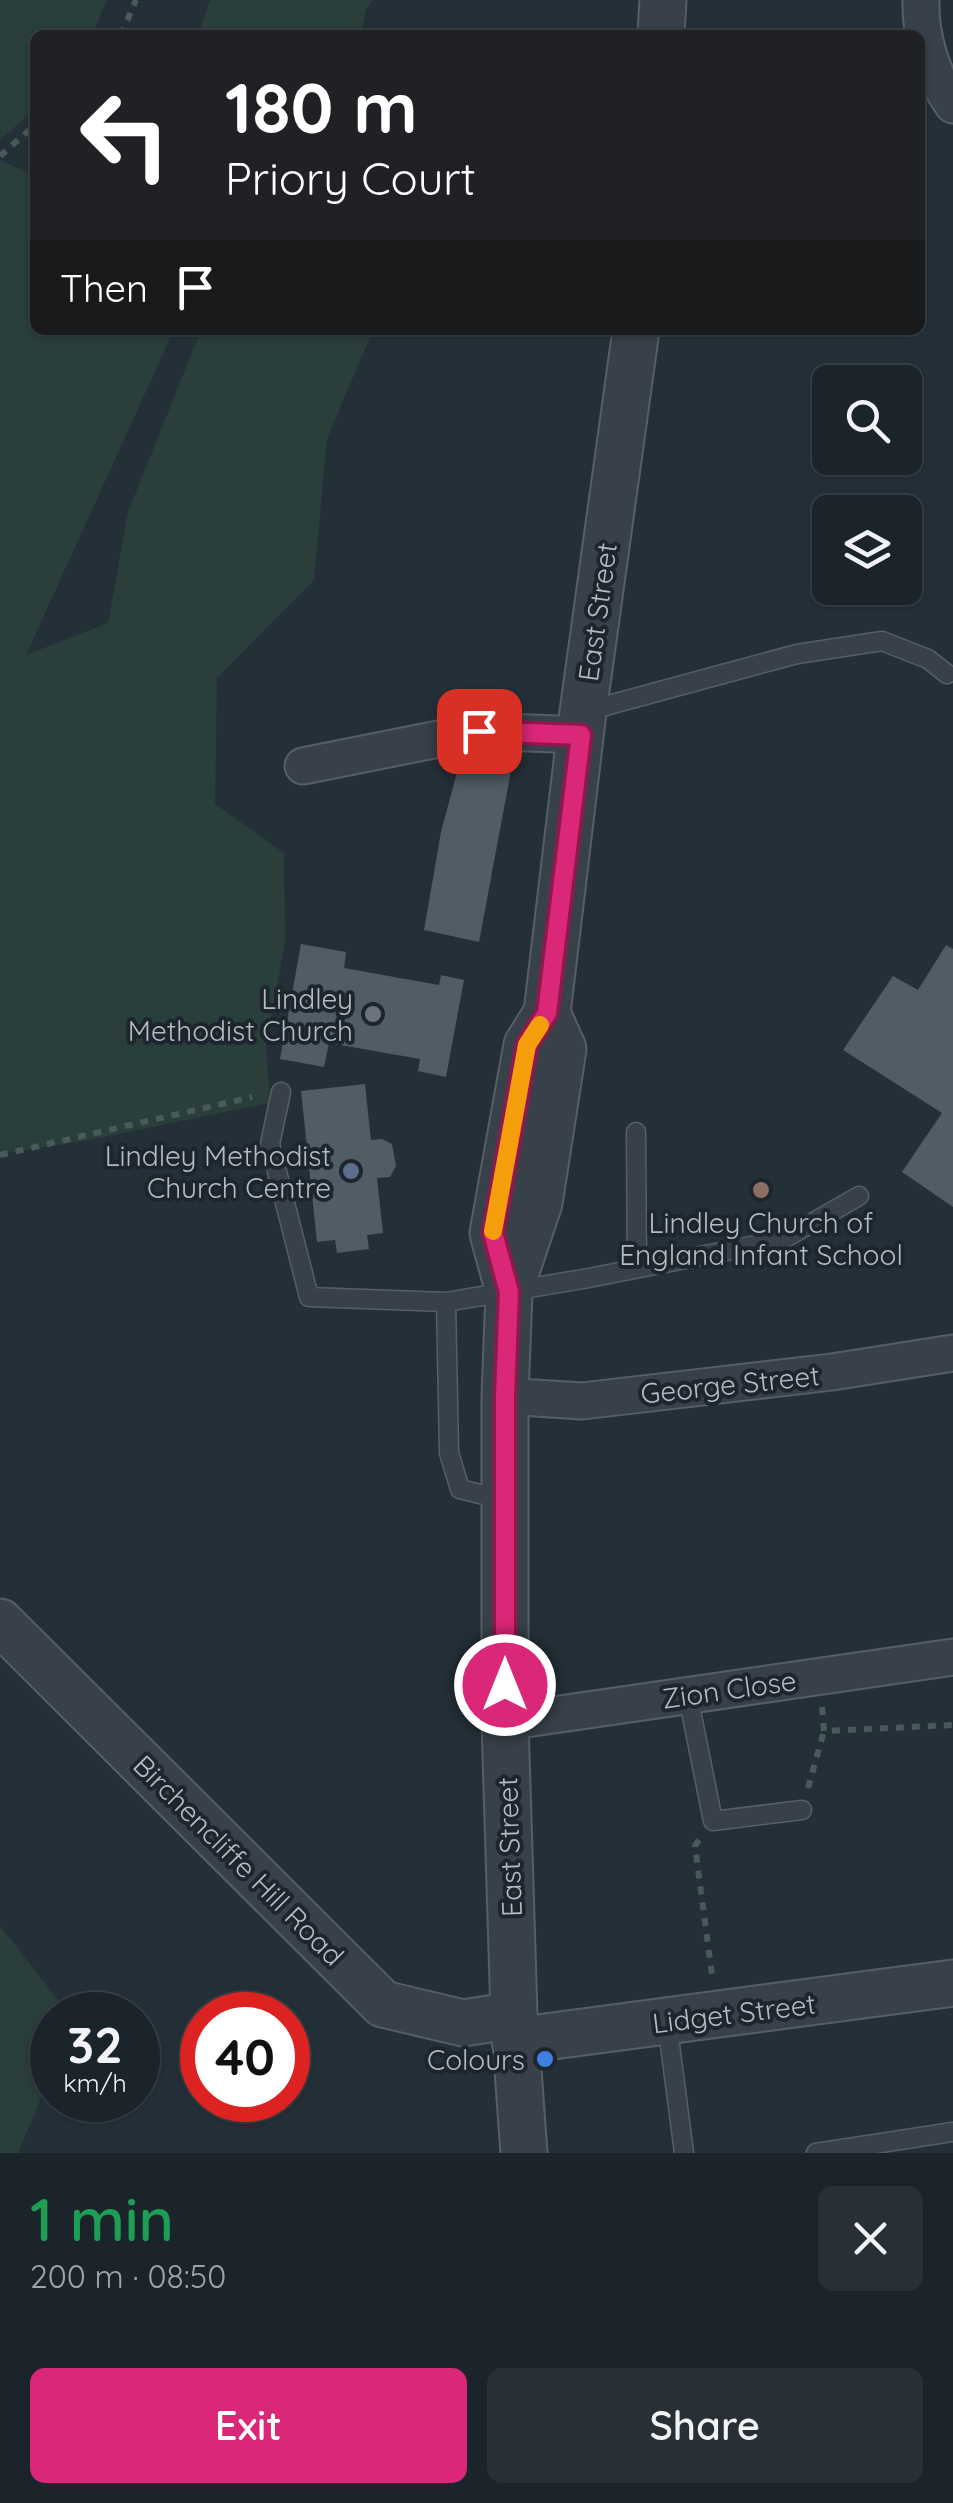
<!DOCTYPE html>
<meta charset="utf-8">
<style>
:root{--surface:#1b242a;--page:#283036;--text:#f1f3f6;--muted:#a0a4a8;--line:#394147;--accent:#db2777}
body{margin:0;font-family:Quicksand,sans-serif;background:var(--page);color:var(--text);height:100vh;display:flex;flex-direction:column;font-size:38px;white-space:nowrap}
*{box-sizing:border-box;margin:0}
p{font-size:32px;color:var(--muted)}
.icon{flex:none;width:55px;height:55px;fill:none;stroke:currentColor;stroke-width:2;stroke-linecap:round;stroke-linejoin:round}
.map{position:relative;height:2153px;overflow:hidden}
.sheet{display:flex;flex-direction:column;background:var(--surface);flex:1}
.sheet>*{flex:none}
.banner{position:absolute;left:30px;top:30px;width:895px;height:305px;border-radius:15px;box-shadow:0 2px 8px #0004,0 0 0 2px var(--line);background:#202124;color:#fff;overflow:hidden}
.tools{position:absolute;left:812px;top:365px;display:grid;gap:20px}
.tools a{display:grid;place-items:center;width:110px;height:110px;border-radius:15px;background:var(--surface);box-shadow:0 2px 8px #0004,0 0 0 2px var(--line);font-size:50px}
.speed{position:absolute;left:30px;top:1992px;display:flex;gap:20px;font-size:50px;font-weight:700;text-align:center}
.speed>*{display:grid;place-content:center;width:130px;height:130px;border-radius:50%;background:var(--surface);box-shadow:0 2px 8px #0004,0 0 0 2px var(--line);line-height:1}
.speed small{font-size:25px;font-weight:400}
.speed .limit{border:15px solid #d22;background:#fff;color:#111}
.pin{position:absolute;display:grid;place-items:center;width:85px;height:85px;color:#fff;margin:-42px;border-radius:20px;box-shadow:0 5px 15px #0006}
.me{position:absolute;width:110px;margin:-55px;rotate:0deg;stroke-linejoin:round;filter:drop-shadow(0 0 8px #0008)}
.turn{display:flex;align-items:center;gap:35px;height:210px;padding:0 30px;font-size:45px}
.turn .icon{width:130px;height:130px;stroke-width:2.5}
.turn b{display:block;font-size:70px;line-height:85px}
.then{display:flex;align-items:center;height:95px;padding:0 30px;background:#0003;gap:20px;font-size:38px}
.round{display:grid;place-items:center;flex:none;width:105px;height:105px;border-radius:15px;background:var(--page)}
.summary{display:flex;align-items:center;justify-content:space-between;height:170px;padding:0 30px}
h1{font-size:60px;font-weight:600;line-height:75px;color:#1e9e55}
.cta{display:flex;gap:20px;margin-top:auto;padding:20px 30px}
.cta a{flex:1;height:115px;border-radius:15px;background:var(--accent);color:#fff;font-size:40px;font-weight:600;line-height:115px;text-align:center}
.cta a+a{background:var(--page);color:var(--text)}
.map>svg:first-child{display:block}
</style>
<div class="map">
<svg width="953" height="2153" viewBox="0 0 953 2153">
<rect width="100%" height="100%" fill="#243038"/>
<g fill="#2a3e3b">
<polygon points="0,0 107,0 92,35 35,35 35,109 0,140"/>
<polygon points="210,0 373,0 366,10 361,35 198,35"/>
<polygon points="0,160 35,176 35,330 174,330 26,655 108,623 128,512 201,330 373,330 327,439 314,580 217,678 215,804 284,853 285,944 266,1043 270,1103 84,1141 0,1154"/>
<polygon points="0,1926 70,2015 52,2015 52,2073 19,2150 21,2153 0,2153"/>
</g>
<g fill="#505c66">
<polygon points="460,761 511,771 479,942 424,930 441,832"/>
<polygon points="301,944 346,952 344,968 439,985 441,975 464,980 446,1077 418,1071 420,1059 329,1043 324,1067 280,1059"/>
<polygon points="946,945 953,949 953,1207 902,1172 942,1113 843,1050 893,976 918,990"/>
<polygon points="365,1084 371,1140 382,1139 392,1144 396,1166 390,1177 377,1178 383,1233 367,1235 369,1249 337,1253 335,1240 317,1242 301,1091"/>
</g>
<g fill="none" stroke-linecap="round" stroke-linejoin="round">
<g stroke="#565f66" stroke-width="21">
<g id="service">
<polyline points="583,712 797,654 882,641 928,659 947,674"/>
<polyline points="281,1092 270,1144 309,1297 446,1302"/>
<polyline points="636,1132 637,1268"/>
<polyline points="504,1500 460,1489 449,1453 446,1302 589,1278 782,1240 859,1196"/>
<polyline points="688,1696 713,1821 802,1810"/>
<polyline points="667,2022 684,2153"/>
<polyline points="816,2153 953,2132"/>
</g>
</g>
<g stroke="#565f66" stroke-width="39">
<g id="minor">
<path d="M921,0c-1,36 11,76 32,105"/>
<polyline points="303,766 479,731 581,735"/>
<polyline points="505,1396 582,1401 832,1372 953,1353"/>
<polyline points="505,1722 953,1657"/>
</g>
</g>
<g stroke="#565f66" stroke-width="49">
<g id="tertiary">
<polyline points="661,35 663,0"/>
<polyline points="509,1292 493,1233 527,1045 547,1013 583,712 636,330"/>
<polyline points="0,1622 383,2004 463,2023 514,2015"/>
<polyline points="515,2041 953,1983"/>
<polyline points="524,2153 514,2015 505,1722 505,1396 509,1292 539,1203 563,1049 547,1013"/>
</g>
</g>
<g stroke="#485a59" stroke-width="6" stroke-dasharray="8 8" stroke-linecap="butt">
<polyline points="121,35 136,0"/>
<polyline points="0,156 35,125"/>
<polyline points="0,1155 252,1097"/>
<polyline points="822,1707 824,1731 953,1725"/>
<polyline points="808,1788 824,1731"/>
<polyline points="699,1840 695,1846 712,1975"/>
</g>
<use href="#service" stroke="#384149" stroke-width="18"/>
<use href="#minor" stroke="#384149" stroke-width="35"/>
<use href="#tertiary" stroke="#384149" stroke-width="45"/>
</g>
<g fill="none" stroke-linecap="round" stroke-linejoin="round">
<g stroke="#8e194d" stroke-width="25">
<polyline id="route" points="479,731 581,735 547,1013 527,1045 493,1233 509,1292 505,1396 505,1685"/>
</g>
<use href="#route" stroke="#db2777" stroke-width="18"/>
<polyline stroke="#f59e0b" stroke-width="18" points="493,1231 527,1045 540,1025"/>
</g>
<circle fill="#6b7280" stroke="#1d262d" stroke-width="4" cx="373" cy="1014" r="10"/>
<circle fill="#5c6f8a" stroke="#1d262d" stroke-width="4" cx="351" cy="1171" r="10"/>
<circle fill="#8d6e63" stroke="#1d262d" stroke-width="4" cx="761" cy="1190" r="10"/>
<circle fill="#3f7fe0" stroke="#1d262d" stroke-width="4" cx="545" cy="2059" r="10"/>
<g text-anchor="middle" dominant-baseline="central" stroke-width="8" stroke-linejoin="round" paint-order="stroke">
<g font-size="28" fill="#b3bcc4" stroke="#1d262d">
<text transform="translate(597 612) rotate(-82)">East Street</text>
<text transform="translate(730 1384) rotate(-6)">George Street</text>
<text transform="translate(729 1689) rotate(-8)">Zion Close</text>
<text transform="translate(509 1847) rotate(-92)">East Street</text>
<text transform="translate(239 1860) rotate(45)">Birchencliffe Hill Road</text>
<text transform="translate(734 2013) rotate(-7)">Lidget Street</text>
</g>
<g font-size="28" fill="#b3bcc4" stroke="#1d262d" text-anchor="end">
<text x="353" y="998">Lindley<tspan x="353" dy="32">Methodist Church</tspan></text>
<text x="331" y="1155">Lindley Methodist<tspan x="331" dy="32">Church Centre</tspan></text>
<text x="761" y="1222" text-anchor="middle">Lindley Church of<tspan x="761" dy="32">England Infant School</tspan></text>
<text x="525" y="2059">Colours</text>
</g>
</g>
</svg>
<div class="tools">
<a><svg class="icon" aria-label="search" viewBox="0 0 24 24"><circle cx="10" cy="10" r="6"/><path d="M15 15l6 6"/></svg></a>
<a><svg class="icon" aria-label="layers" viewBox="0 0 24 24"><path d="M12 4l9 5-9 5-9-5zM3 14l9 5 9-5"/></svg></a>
</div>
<div class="speed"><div>32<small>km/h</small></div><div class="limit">40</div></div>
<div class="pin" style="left:479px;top:731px;background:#d93025"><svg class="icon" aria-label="arrive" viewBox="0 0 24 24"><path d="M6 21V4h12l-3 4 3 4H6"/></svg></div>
<svg class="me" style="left:505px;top:1685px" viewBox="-20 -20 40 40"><circle r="17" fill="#db2777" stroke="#fff" stroke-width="3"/><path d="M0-11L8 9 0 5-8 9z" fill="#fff"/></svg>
<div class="banner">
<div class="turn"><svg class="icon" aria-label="left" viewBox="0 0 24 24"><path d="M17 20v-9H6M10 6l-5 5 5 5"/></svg><div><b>180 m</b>Priory Court</div></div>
<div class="then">Then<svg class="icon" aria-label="arrive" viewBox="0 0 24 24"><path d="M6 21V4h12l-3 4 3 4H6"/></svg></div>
</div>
</div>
<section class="sheet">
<div class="summary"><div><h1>1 min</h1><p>200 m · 08:50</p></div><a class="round"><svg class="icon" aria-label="close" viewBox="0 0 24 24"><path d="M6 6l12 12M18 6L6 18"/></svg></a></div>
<div class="cta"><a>Exit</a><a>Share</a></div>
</section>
